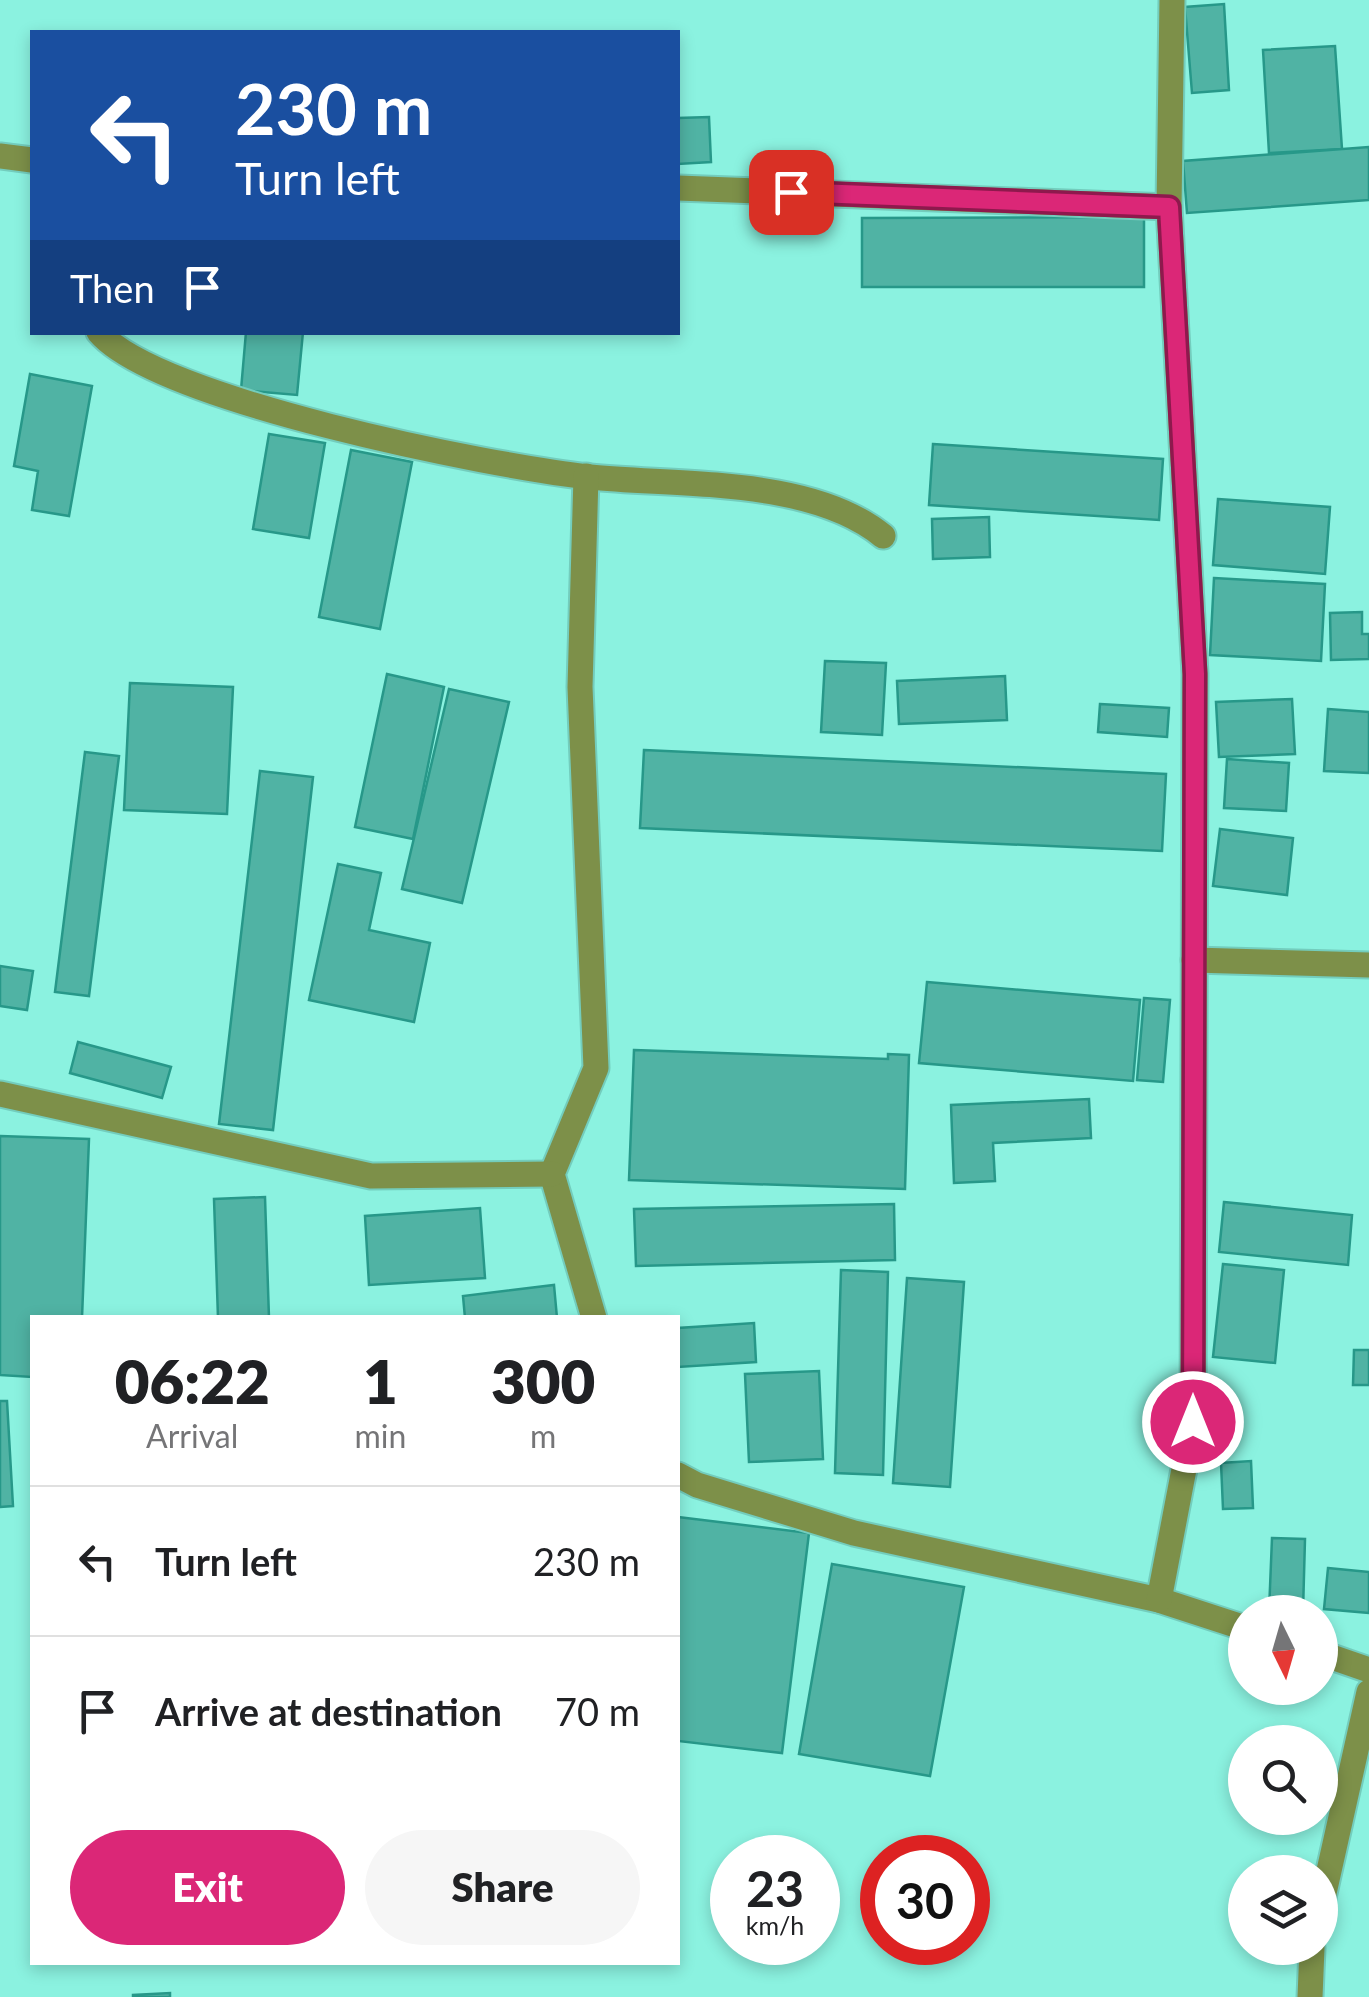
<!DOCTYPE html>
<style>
:root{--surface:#fff;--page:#f6f6f6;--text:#202124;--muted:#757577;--line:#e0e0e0;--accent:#db2777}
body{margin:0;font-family:Lato,sans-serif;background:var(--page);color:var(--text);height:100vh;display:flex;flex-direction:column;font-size:38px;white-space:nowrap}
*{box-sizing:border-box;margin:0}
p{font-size:32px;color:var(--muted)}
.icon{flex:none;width:55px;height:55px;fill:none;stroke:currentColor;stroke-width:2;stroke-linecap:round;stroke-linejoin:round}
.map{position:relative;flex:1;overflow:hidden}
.drawer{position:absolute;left:30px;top:1315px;width:650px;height:650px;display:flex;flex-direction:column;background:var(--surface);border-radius:0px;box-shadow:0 5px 15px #0003}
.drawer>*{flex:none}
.guide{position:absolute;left:30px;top:30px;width:650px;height:305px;border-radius:0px;box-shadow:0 5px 15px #0003;background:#1a4fa0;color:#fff;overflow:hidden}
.needle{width:65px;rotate:175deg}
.buttons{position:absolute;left:1228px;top:1595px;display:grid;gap:20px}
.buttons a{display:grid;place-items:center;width:110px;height:110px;border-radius:50%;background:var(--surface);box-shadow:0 5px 15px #0003;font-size:50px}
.speed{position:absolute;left:710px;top:1835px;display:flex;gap:20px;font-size:50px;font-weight:700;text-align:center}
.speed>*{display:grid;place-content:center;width:130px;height:130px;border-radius:50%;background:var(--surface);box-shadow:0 5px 15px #0003;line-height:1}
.speed small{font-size:25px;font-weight:400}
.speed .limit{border:15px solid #d22;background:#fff;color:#111}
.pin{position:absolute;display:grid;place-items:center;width:85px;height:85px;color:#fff;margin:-42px;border-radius:20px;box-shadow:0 5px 15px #0006}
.me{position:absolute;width:110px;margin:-55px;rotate:0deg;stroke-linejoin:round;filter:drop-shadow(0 0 8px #0008)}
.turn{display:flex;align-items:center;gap:35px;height:210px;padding:0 40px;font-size:45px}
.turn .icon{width:130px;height:130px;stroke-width:2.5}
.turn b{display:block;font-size:70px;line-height:85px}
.then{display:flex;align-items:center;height:95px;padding:0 40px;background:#0003;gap:20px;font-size:38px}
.eta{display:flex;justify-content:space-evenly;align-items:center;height:170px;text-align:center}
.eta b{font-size:60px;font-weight:800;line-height:70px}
.button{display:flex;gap:20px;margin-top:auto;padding:20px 40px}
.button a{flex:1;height:115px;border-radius:60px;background:var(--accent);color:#fff;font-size:40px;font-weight:800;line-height:115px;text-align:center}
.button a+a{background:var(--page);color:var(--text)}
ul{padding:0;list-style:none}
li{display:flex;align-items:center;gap:30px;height:150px;padding:0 40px;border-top:2px solid var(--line)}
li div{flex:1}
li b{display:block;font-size:38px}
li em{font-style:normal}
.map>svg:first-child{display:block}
</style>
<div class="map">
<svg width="1369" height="1997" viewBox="0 0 1369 1997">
<rect width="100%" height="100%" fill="#8bf2e0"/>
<g fill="#50b3a4" stroke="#279889" stroke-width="2.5">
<polygon points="1224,4 1229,90 1192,93 1185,7"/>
<polygon points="1335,46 1342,149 1269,153 1263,50"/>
<polygon points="709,117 711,162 678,164 678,118"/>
<polygon points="1369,147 1369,200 1187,213 1183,161"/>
<polygon points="1144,217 1144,287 862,287 862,218"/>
<polygon points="246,332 303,332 297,395 241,390"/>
<polygon points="30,374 92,386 69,516 32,510 38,471 14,466"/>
<polygon points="269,434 325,443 309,538 253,529"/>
<polygon points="933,444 1163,459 1159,520 929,505"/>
<polygon points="351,450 412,462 380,629 319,617"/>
<polygon points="1218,499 1330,507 1325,574 1213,565"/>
<polygon points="989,517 990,557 933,559 932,519"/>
<polygon points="1214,578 1325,584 1321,661 1210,655"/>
<polygon points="1362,612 1362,634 1369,634 1369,659 1331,660 1330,613"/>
<polygon points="825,661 886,663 882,735 821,732"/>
<polygon points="387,674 444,687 413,839 355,827"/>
<polygon points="1005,676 1007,720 899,724 897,681"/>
<polygon points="130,683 233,687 227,814 124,810"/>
<polygon points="449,689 509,702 462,903 402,889"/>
<polygon points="1292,699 1295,754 1219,757 1216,702"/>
<polygon points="1100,704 1169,708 1167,737 1098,732"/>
<polygon points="1328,709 1369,712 1369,773 1324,771"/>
<polygon points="644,750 1166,774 1162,851 640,828"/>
<polygon points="85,752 119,756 89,996 55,992"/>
<polygon points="1227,759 1289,763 1286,811 1224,808"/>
<polygon points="260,771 313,777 273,1130 219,1124"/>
<polygon points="1220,829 1293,838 1287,895 1213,886"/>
<polygon points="338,864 381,873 369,930 430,943 414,1022 309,1000"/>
<polygon points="0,966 33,971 27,1010 0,1006"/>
<polygon points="927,982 1140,1000 1133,1081 919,1063"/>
<polygon points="1144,998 1170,1000 1163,1082 1137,1080"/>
<polygon points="78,1042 171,1067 162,1098 70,1073"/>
<polygon points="634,1050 888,1059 888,1054 909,1055 905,1189 629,1180"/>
<polygon points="1089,1099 1091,1138 993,1143 995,1181 954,1183 951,1105"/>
<polygon points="0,1136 89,1139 82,1318 32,1318 32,1377 0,1375"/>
<polygon points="265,1197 269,1318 218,1318 214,1199"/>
<polygon points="1224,1202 1352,1215 1348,1265 1219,1252"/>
<polygon points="894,1204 895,1260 636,1266 634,1209"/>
<polygon points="480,1208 485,1278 369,1285 365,1216"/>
<polygon points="1223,1264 1284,1270 1275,1363 1213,1357"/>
<polygon points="841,1270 888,1272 883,1475 835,1473"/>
<polygon points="907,1278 964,1282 950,1487 893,1483"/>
<polygon points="554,1285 557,1318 465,1318 463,1296"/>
<polygon points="754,1323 756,1362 678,1367 678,1328"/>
<polygon points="1354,1350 1369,1350 1369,1385 1353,1385"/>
<polygon points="819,1371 823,1459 749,1462 745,1374"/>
<polygon points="0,1401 7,1401 13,1506 0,1507"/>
<polygon points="1251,1461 1253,1508 1223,1509 1221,1463"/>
<polygon points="678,1517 809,1533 782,1753 678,1741"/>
<polygon points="1272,1538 1305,1539 1303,1612 1269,1612"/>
<polygon points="832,1564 964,1587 930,1776 799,1754"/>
<polygon points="1328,1568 1369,1572 1369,1613 1324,1609"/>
<polygon points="170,1993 170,1997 133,1997 133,1995"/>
</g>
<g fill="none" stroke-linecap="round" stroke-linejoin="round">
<g stroke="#73cdbd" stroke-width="29">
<g id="street">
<polyline points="0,156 32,160"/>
<polyline points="678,188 1169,207"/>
<path d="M99,332c57,68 395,135 491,145 89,9 221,0 293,59"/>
<polyline points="586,476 580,687 596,1068 552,1174 594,1318"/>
<polyline points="1194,960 1369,965"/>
<polyline points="0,1094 371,1176 552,1174"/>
<polyline points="678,1475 697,1485 854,1533 1159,1600 1245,1628"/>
<polyline points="1159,1600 1193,1422 1195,674 1169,207 1172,0"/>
<polyline points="1320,1653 1369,1670"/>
<polyline points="1320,1911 1369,1692"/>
<polyline points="1310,1997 1312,1948"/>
</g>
</g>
<use href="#street" stroke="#7d9049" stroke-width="25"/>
</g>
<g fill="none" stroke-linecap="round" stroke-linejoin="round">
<g stroke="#8e194d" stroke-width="25">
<polyline id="route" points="791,192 1169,207 1195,674 1193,1422"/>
</g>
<use href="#route" stroke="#db2777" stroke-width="18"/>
</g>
</svg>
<div class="buttons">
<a><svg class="needle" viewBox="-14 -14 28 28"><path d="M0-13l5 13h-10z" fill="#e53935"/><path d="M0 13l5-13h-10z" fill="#757577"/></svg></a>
<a><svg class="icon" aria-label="search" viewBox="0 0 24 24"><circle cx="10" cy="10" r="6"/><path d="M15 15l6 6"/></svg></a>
<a><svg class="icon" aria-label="layers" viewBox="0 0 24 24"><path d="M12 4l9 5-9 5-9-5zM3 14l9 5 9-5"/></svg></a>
</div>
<div class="speed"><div>23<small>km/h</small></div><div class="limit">30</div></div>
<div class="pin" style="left:791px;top:192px;background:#d93025"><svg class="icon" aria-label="arrive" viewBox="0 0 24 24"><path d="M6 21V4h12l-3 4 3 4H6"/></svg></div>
<svg class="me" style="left:1193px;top:1422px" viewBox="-20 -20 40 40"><circle r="17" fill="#db2777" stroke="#fff" stroke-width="3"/><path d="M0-11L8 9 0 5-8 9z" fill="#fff"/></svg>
<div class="guide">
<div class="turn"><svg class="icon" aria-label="left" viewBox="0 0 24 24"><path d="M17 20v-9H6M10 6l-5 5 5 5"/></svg><div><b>230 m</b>Turn left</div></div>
<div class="then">Then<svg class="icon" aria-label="arrive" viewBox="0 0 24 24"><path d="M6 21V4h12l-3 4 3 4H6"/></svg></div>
</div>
<section class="drawer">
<div class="eta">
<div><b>06:22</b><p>Arrival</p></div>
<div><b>1</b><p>min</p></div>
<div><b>300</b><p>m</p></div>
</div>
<ul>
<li><svg class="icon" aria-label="left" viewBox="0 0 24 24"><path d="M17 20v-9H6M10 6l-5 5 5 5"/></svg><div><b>Turn left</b></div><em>230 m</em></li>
<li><svg class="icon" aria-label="arrive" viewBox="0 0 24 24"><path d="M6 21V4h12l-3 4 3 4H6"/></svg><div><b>Arrive at destination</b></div><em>70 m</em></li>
</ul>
<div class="button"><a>Exit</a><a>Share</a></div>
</section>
</div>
